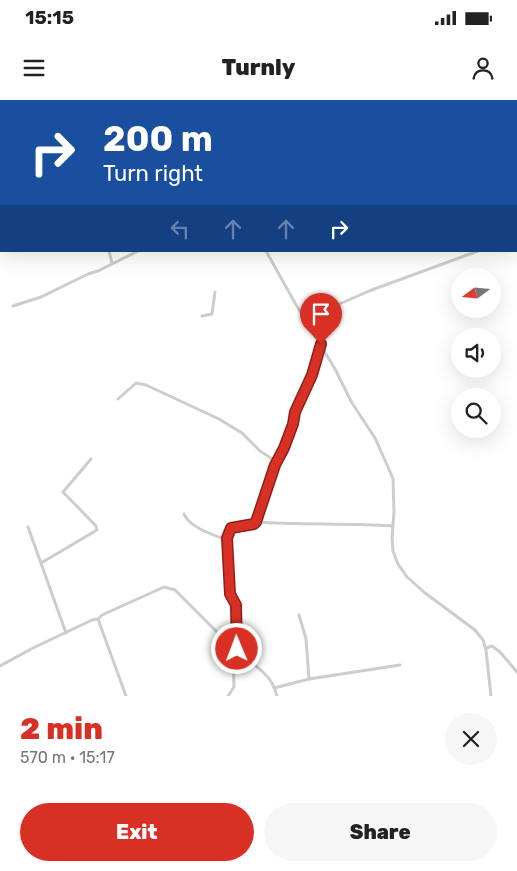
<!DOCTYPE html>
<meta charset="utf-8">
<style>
:root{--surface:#fff;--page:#f6f6f6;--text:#222;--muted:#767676;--accent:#d93025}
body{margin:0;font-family:Rubik,sans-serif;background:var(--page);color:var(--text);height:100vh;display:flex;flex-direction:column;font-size:19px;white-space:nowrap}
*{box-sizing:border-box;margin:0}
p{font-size:16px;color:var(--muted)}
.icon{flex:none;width:28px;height:28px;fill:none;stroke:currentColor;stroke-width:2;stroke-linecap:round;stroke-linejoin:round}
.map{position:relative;height:596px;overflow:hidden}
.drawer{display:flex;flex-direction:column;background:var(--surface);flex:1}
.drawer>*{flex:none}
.banner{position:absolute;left:0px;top:0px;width:518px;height:152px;box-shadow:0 5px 20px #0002;background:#1a4fa0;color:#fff;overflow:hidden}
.needle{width:32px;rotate:254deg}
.controls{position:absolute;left:451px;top:168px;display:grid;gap:10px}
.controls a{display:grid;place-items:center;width:50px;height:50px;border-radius:50%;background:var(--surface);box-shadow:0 5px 20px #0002;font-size:25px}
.pin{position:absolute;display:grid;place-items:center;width:42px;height:42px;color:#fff;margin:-51px -21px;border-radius:50% 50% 50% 0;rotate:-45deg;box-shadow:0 0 5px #0007}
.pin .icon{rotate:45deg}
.me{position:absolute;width:55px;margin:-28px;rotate:359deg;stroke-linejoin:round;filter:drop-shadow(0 0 4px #0008)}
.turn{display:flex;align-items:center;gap:18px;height:105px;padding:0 20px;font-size:22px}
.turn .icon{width:65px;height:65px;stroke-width:2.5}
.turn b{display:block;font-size:35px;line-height:42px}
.lanes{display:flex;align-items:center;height:48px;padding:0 20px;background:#0003;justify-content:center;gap:25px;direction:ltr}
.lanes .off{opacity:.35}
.round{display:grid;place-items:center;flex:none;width:52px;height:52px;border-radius:26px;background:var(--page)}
.overview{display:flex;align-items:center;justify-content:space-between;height:85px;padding:0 20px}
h1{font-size:30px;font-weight:800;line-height:38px;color:var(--accent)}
.primary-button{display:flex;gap:10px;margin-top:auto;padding:10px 20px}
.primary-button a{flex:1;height:58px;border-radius:30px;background:var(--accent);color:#fff;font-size:20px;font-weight:800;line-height:58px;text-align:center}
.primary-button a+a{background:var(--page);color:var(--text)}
.status{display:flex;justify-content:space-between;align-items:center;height:35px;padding:0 25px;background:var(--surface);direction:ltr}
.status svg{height:14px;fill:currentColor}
header{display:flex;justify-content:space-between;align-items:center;height:65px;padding:0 20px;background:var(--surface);font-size:22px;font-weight:800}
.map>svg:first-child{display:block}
</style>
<div class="status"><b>15:15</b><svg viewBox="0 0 49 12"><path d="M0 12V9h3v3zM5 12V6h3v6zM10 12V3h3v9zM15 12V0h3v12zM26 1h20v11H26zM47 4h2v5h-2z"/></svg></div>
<header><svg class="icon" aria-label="menu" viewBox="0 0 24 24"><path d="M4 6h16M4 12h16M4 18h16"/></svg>Turnly<svg class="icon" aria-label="person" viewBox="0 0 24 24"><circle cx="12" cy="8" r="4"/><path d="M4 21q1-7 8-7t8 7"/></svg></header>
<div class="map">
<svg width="517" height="596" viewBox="0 0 517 596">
<rect width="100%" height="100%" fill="#fff"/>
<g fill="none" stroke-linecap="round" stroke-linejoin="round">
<g stroke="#cdcdcd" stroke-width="3">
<polyline points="61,0 62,1"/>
<polyline points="256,0 257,1"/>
<polyline points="17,1 18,0"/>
<polyline points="191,1 191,0"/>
<polyline points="468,1 469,0"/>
<polyline points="0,12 1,11"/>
<polyline points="0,97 1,99"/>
<polyline points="516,137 517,137"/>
<polyline points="109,151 112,163"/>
<polyline points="266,151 295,203 335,269 352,303 375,338 388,367 393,379 394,412 392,437 393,451 398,464 407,477 425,493 475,530 483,540 486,550 491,596"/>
<polyline points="13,206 41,197 88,174 98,171 138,151"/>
<polyline points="202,216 212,214 215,192"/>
<polyline points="305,219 369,191 478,151"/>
<polyline points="118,299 136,283 146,285 219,319 242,333 260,351 277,362"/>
<path d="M184,414c6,14 30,21 43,26"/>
<polyline points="256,422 275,365 284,348 293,324 295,312 312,275 320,245"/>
<polyline points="28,427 66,533"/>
<polyline points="41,463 97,430 96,426 63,392 91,359"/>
<polyline points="98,519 126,596"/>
<polyline points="486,548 492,546 500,552 517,572"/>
<path d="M237,549l-1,-44 -6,-10 -3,-56 4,-11 23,-4 2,-2c46,3 91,1 137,4"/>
<path d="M0,566l33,-18 59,-28 6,-1 4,-4 62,-28 11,3 58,58c7,2 10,7 15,11 15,14 23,16 29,37"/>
<polyline points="309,579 400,565"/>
<polyline points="274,588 309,579 306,539 299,515"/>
<polyline points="228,596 234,587 233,548"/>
</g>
</g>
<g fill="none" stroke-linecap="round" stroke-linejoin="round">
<g stroke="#8d1f18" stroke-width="12">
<polyline id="route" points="237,549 236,505 230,494 227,438 231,428 254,424 256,422 275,365 284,348 293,324 295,312 312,275 321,244"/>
</g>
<use href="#route" stroke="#d93025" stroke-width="9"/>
</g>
</svg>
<div class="controls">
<a><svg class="needle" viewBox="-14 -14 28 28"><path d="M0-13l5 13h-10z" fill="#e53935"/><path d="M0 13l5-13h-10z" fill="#767676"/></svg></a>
<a><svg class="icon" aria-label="sound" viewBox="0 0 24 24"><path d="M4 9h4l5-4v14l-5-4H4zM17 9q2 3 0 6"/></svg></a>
<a><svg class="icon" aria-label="search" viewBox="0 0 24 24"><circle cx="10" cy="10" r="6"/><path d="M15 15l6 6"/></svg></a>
</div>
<div class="pin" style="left:321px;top:244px;background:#d93025"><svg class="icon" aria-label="arrive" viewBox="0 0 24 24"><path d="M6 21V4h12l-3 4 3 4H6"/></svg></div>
<svg class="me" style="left:237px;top:549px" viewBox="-20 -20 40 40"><circle r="17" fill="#d93025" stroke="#fff" stroke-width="3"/><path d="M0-11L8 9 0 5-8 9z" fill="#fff"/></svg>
<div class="banner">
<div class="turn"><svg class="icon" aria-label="right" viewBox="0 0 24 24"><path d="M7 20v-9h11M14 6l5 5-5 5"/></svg><div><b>200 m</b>Turn right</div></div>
<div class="lanes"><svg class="icon off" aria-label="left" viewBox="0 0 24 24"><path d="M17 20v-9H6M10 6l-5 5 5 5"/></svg><svg class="icon off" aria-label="ahead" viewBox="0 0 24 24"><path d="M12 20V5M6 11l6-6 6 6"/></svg><svg class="icon off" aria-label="ahead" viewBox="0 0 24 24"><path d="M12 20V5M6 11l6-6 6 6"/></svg><svg class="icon" aria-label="right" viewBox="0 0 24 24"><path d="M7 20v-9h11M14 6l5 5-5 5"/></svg></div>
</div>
</div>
<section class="drawer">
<div class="overview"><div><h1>2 min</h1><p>570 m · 15:17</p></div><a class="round"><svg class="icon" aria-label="close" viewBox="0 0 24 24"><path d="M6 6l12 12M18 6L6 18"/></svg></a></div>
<div class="primary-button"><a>Exit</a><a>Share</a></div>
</section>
